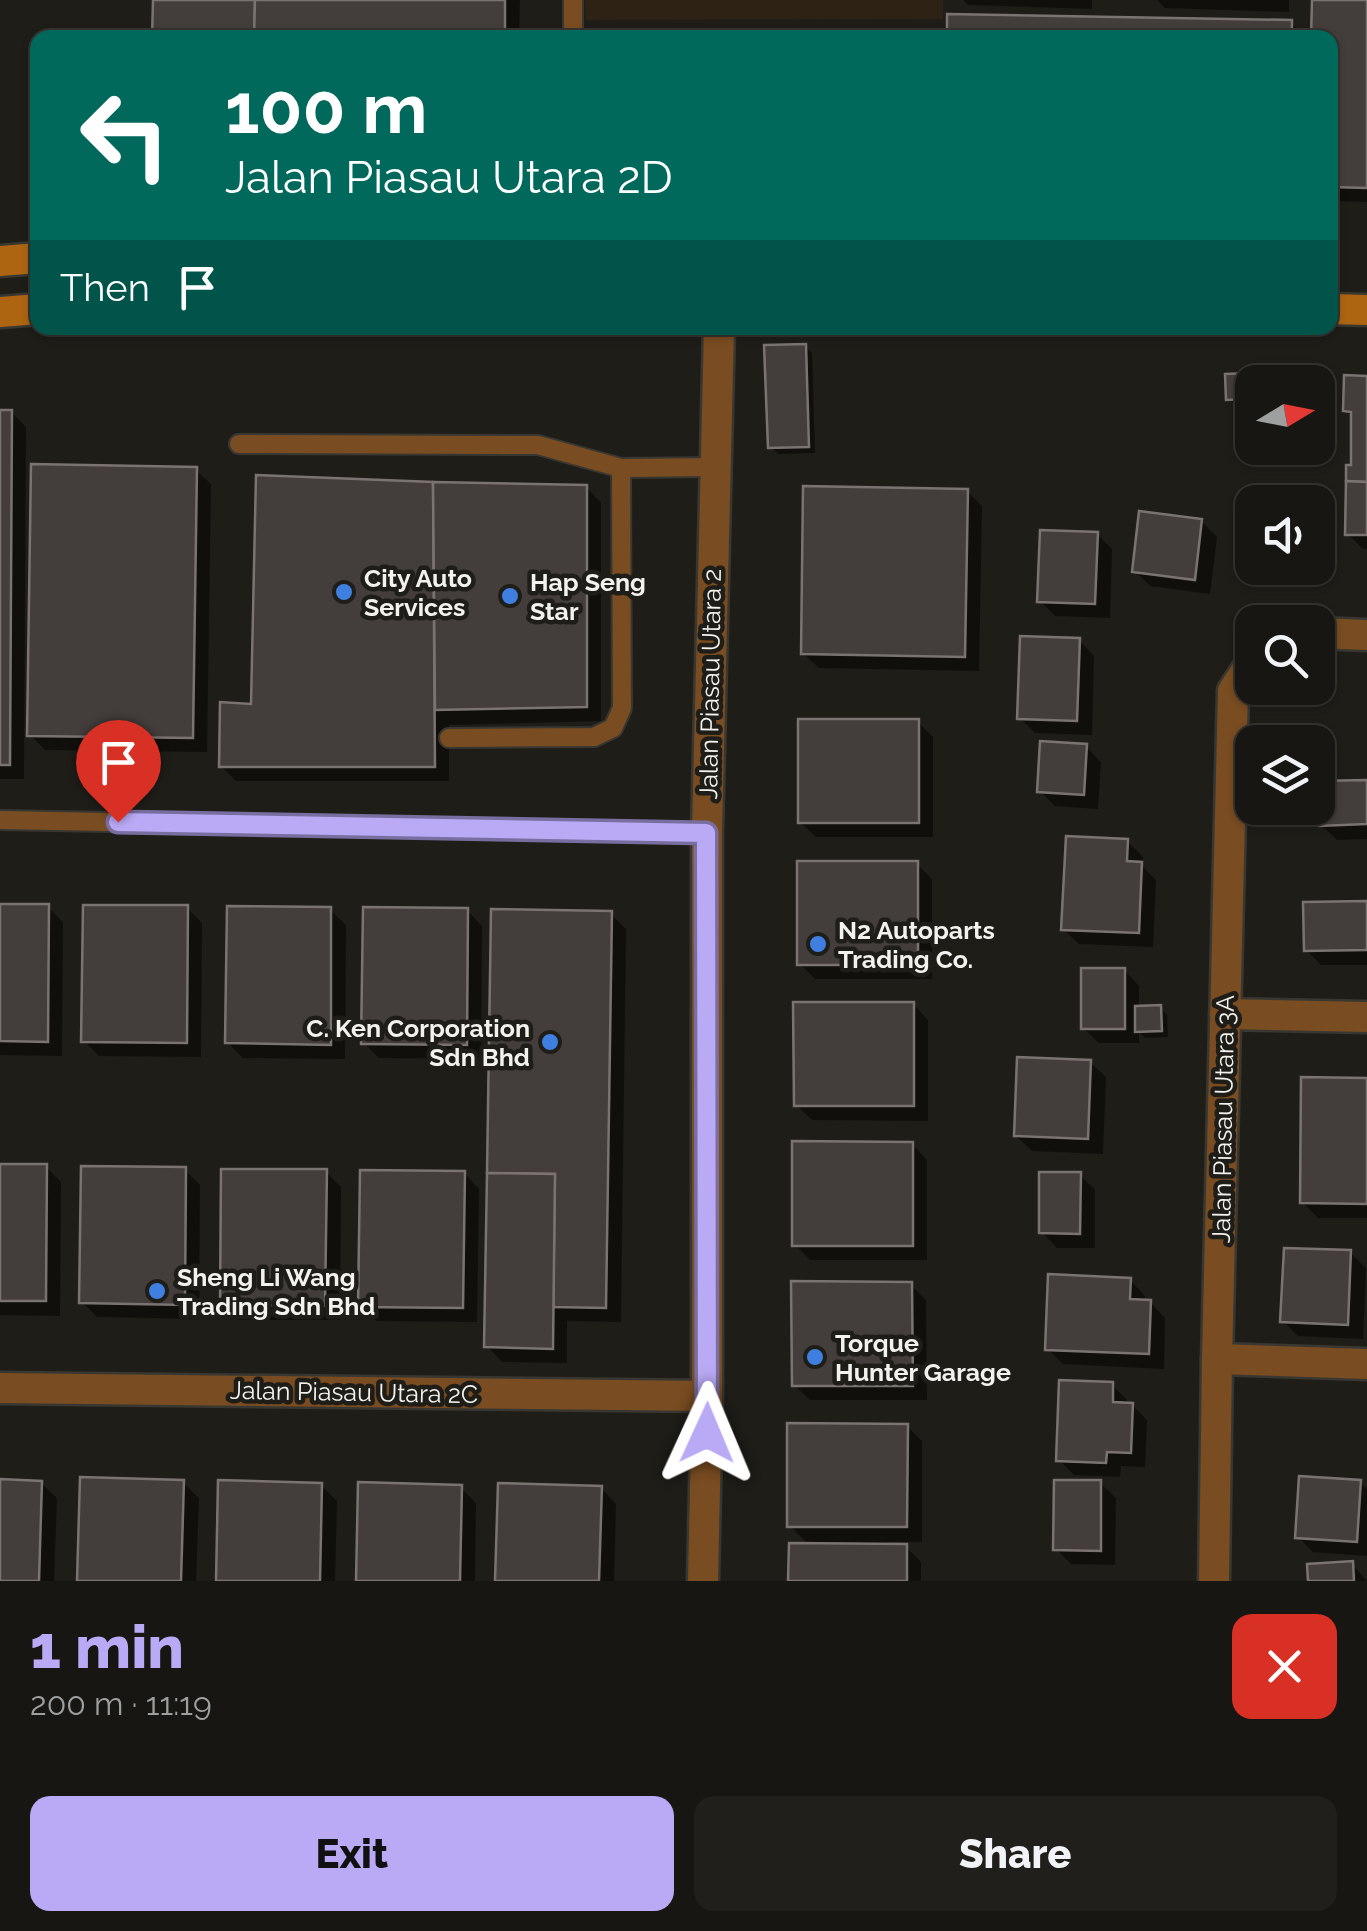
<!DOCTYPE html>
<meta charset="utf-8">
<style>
:root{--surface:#171612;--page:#201f1b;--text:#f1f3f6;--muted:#9e9f9f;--line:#363532;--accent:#baaaf6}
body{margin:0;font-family:Raleway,sans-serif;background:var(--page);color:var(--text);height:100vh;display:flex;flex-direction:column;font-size:38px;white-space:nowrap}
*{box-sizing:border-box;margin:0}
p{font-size:32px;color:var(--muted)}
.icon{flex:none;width:55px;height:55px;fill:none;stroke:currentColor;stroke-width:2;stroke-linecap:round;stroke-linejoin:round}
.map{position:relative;height:1581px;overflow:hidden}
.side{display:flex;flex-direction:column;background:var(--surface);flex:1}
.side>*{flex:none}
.guide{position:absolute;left:30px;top:30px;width:1308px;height:305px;border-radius:20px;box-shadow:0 2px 8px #0004,0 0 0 2px var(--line);background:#00695c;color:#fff;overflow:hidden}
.needle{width:65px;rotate:80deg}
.tools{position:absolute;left:1235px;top:365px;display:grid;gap:20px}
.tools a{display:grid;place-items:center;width:100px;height:100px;border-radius:20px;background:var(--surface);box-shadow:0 2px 8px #0004,0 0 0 2px var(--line);font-size:50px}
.pin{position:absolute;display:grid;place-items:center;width:85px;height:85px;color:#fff;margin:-102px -42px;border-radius:50% 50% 50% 0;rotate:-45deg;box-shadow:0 0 10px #0007}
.pin .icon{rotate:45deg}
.me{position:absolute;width:110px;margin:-55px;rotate:1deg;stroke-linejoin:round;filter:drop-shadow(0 0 8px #0008)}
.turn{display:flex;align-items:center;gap:35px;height:210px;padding:0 30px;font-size:45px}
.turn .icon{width:130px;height:130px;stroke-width:2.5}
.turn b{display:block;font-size:70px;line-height:85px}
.then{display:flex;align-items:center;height:95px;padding:0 30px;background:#0003;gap:20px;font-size:38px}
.round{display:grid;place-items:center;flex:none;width:105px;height:105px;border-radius:20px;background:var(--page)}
.head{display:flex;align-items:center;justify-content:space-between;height:170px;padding:0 30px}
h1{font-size:60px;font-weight:800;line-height:75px;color:var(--accent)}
.cta{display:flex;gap:20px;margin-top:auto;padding:20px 30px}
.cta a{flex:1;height:115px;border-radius:20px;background:var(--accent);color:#111;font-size:40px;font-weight:800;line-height:115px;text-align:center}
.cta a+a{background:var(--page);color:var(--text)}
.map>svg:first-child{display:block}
</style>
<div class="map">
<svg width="1367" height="1581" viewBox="0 0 1367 1581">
<rect width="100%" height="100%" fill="#1f1d18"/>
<polygon fill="#2e2214" points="585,0 943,0 943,19 586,20"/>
<g fill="#0007">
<polygon points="155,0 520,0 519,38 155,38"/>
<polygon points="963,0 1092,0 1092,9 968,5"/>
<polygon points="1157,0 1289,0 1289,12 1165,8"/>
<polygon points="1314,0 1367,0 1367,202 1330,201 1330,38"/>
<polygon points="1291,23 1306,38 949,38"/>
<polygon points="805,346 812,353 815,453 778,454 771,447"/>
<polygon points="1248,376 1254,382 1252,382 1252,405 1236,406 1229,399"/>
<polygon points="1367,378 1367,549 1363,549 1348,534 1353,467 1354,418 1346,410"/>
<polygon points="0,412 11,412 26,427 24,779 0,779"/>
<polygon points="195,469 211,484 207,752 45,750 30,735"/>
<polygon points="258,477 586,487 601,503 601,721 449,725 449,781 236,781 221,766 254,707"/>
<polygon points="967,491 982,506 979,671 819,668 803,653"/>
<polygon points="1201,521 1217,537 1210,594 1150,586 1135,571"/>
<polygon points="1097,534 1112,549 1110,618 1055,616 1040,601"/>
<polygon points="1318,546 1321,549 1326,578 1279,585 1263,570 1263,568 1318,568"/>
<polygon points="1079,640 1094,656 1092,735 1035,733 1020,718"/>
<polygon points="918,722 933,737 933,837 816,837 800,822"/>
<polygon points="1085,746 1101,762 1098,809 1055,806 1040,791"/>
<polygon points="1367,782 1367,839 1337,840 1321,825"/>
<polygon points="1127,841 1143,857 1142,866 1156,880 1153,947 1079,944 1063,929"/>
<polygon points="917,864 932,879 932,979 815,979 800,964"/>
<polygon points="1367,904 1367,965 1321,965 1306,950"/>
<polygon points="0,906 48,907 63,922 62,1056 0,1055"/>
<polygon points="187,908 202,923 201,1057 99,1056 84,1041"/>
<polygon points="330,910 346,925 345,1059 243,1058 227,1042"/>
<polygon points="467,910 482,926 481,1059 379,1058 364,1043"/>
<polygon points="611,914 626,929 621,1322 567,1321 567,1363 502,1362 487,1346"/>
<polygon points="1124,970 1139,986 1139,1009 1160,1008 1167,1015 1168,1037 1145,1038 1139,1032 1139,1043 1099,1043 1083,1028"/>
<polygon points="913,1004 928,1020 928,1121 812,1120 796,1105"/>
<polygon points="1090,1062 1106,1077 1103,1154 1032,1151 1016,1136"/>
<polygon points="1367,1080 1367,1218 1318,1218 1302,1202"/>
<polygon points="912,1144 927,1160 927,1260 810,1260 795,1245"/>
<polygon points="0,1166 46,1167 61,1182 60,1316 0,1315"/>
<polygon points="185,1170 200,1185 199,1319 97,1317 82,1302"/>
<polygon points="326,1172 341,1187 340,1320 238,1320 223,1304"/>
<polygon points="464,1173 479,1189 477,1322 376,1321 361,1306"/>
<polygon points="1080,1175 1095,1190 1095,1248 1057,1248 1042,1232"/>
<polygon points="1350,1253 1366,1268 1363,1339 1298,1336 1283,1321"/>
<polygon points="1130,1280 1145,1296 1145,1302 1150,1302 1165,1318 1164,1369 1063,1364 1048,1349"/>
<polygon points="911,1285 926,1300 927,1400 810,1400 794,1385"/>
<polygon points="1112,1385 1127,1400 1127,1405 1132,1405 1147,1420 1145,1467 1121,1466 1120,1477 1074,1475 1059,1460"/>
<polygon points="907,1426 922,1441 922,1542 889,1542 889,1546 906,1547 921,1562 921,1581 791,1581 809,1545 790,1526"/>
<polygon points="0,1482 41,1483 57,1498 54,1581 0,1581"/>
<polygon points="1360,1482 1367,1489 1367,1556 1313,1552 1298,1537"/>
<polygon points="183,1483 199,1498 196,1581 80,1581"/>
<polygon points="1100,1483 1116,1498 1115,1565 1071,1564 1056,1549"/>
<polygon points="321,1485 337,1501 335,1581 218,1581"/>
<polygon points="461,1488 476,1503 475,1581 358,1581"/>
<polygon points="601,1488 616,1504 614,1581 497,1581"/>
<polygon points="1352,1564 1367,1581 1311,1581"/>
</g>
<g fill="#433d3b" stroke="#7a7372" stroke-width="2.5">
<polygon points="153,0 255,0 254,38 152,38"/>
<polygon points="255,0 505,0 505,38 254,38"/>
<polygon points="1312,0 1367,0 1367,188 1330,187 1330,38 1311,38"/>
<polygon points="947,14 1292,20 1292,38 947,38"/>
<polygon points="806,344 809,447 768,448 764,345"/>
<polygon points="1249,373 1250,399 1226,400 1225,374"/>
<polygon points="1344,375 1367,376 1367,482 1346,481 1346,465 1351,465 1351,412 1343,411"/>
<polygon points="0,410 12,410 10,765 0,765"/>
<polygon points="31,464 197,467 193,738 27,736"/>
<polygon points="256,475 433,482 435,767 219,767 220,702 251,704"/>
<polygon points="1346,481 1367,482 1367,535 1345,535"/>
<polygon points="433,482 587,485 587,707 435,710"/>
<polygon points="803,486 968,489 965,657 801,654"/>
<polygon points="1139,511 1202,519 1195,580 1132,572"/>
<polygon points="1040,530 1098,532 1095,604 1037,602"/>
<polygon points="1020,636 1080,638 1077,721 1017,719"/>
<rect x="798" y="719" width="121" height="104"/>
<polygon points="1040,741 1087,744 1084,795 1037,792"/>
<polygon points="1367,780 1367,824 1319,826 1318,781"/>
<polygon points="1066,836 1128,839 1127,861 1142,862 1139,933 1061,930"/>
<rect x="797" y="861" width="121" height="104"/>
<polygon points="1367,901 1367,950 1304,951 1303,902"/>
<polygon points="0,904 49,904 48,1042 0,1041"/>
<polygon points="83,905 188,905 187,1043 81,1042"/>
<polygon points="227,906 331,907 331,1045 225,1043"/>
<polygon points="363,907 468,908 467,1045 361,1044"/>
<polygon points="491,909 612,911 606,1308 553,1307 555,1174 487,1173"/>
<rect x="1081" y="968" width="44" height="61"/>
<polygon points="793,1002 914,1002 914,1106 794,1106"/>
<polygon points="1161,1005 1162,1031 1135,1032 1135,1006"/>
<polygon points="1017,1057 1091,1060 1088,1139 1014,1136"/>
<polygon points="1301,1077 1367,1078 1367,1204 1300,1203"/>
<polygon points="792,1141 913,1142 913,1246 792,1246"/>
<polygon points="0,1164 47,1164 46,1301 0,1301"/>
<polygon points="81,1166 186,1167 185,1305 79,1303"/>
<polygon points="221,1169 327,1169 325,1306 220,1305"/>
<polygon points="360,1170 465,1171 463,1308 358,1307"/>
<polygon points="1039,1172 1081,1172 1080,1234 1039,1233"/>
<polygon points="487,1173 555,1174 553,1349 484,1347"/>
<polygon points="1284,1248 1351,1250 1348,1325 1280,1322"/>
<polygon points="1048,1274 1131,1278 1130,1299 1151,1300 1149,1354 1045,1350"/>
<polygon points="791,1281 912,1282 913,1386 792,1386"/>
<polygon points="1059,1380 1113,1382 1113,1402 1133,1403 1131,1453 1107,1452 1106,1463 1056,1461"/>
<polygon points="787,1423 908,1424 907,1527 787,1527"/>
<polygon points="1299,1476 1361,1480 1357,1542 1295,1538"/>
<polygon points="80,1477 184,1480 181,1581 77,1581"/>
<polygon points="0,1479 42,1481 39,1581 0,1581"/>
<polygon points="218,1480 322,1483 320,1581 216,1581"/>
<polygon points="1054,1480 1101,1480 1101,1551 1053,1550"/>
<polygon points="358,1482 462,1485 460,1581 356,1581"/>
<polygon points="498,1483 602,1486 599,1581 495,1581"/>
<polygon points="789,1543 907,1544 907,1581 788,1581"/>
<polygon points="1353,1561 1354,1581 1308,1581 1307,1564"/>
</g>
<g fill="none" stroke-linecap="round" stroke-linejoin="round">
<g stroke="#383732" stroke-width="22">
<g id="lane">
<polyline points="573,38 573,0"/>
<polyline points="239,444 538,445 621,468 716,467"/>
<polyline points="449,738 594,737 613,728 622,708 621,468"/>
<polyline points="0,820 707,833"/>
</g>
</g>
<g stroke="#383732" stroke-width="35">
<g id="street">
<polyline points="1318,633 1367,635"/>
<polyline points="1225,1014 1367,1017"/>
<polyline points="1217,1359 1367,1364"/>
<polyline points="0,1388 707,1396"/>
<polyline points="703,1581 707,1396 707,833 719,328"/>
<polyline points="1214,1581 1217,1359 1233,691 1252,662"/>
</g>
</g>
<g stroke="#383732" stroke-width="35">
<g id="secondary">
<polyline points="0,261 38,258"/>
<polyline points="1330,309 1367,310"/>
<polyline points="0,312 38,309"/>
</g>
</g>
<use href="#lane" stroke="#794c21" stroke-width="18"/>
<use href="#street" stroke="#794c21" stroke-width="30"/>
<use href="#secondary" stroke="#ad6512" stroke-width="30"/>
</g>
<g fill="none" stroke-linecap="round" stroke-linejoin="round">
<g stroke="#796ea0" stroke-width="25">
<polyline id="route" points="118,822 706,833 707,1433"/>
</g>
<use href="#route" stroke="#baaaf6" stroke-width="18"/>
</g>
<g fill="#3f7fe0" stroke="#1f1d18" stroke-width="4">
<circle cx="344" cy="592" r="10"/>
<circle cx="510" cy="596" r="10"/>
<circle cx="818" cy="944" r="10"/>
<circle cx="550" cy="1042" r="10"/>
<circle cx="157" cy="1291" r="10"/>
<circle cx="815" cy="1357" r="10"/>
</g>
<g text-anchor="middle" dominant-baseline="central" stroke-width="9" stroke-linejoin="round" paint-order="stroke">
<g font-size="25" font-weight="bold" fill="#f3f2ef" stroke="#1f1d18" text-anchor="start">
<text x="364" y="578">City Auto<tspan x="364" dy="29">Services</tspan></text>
<text x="530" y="582">Hap Seng<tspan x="530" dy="29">Star</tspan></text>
<text x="838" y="930">N2 Autoparts<tspan x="838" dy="29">Trading Co.</tspan></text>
<text x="530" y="1028" text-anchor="end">C. Ken Corporation<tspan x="530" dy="29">Sdn Bhd</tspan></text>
<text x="177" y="1277">Sheng Li Wang<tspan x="177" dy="29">Trading Sdn Bhd</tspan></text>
<text x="835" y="1343">Torque<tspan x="835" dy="29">Hunter Garage</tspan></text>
</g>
<g font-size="25" fill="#f3f2ef" stroke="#1f1d18">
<text transform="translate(710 684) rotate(-89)">Jalan Piasau Utara 2</text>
<text transform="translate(1223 1119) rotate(-89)">Jalan Piasau Utara 3A</text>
<text transform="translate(354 1392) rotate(1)">Jalan Piasau Utara 2C</text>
</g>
</g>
</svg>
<div class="tools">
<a><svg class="needle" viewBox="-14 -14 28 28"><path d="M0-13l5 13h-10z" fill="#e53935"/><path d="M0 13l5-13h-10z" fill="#9e9f9f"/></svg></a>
<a><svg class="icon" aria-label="sound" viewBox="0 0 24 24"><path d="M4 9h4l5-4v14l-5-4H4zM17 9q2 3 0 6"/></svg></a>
<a><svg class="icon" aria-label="search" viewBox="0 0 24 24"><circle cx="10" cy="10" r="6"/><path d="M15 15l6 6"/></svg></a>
<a><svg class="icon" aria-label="layers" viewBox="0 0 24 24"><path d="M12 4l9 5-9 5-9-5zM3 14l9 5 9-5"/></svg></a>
</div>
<div class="pin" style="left:118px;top:822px;background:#d93025"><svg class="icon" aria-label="arrive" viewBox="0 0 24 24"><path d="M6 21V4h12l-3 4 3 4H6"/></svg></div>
<svg class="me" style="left:707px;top:1433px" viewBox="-20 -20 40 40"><path d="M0-17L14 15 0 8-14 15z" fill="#baaaf6" stroke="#fff" stroke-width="4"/></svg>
<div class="guide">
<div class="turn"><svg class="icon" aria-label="left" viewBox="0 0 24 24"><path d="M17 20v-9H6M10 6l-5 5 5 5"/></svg><div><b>100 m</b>Jalan Piasau Utara 2D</div></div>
<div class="then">Then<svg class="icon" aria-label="arrive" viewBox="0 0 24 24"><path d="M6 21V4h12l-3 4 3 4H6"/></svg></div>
</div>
</div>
<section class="side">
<div class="head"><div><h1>1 min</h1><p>200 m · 11:19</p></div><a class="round" style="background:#d93025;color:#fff"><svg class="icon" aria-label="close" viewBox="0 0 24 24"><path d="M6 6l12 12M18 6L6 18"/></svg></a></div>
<div class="cta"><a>Exit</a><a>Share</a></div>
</section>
